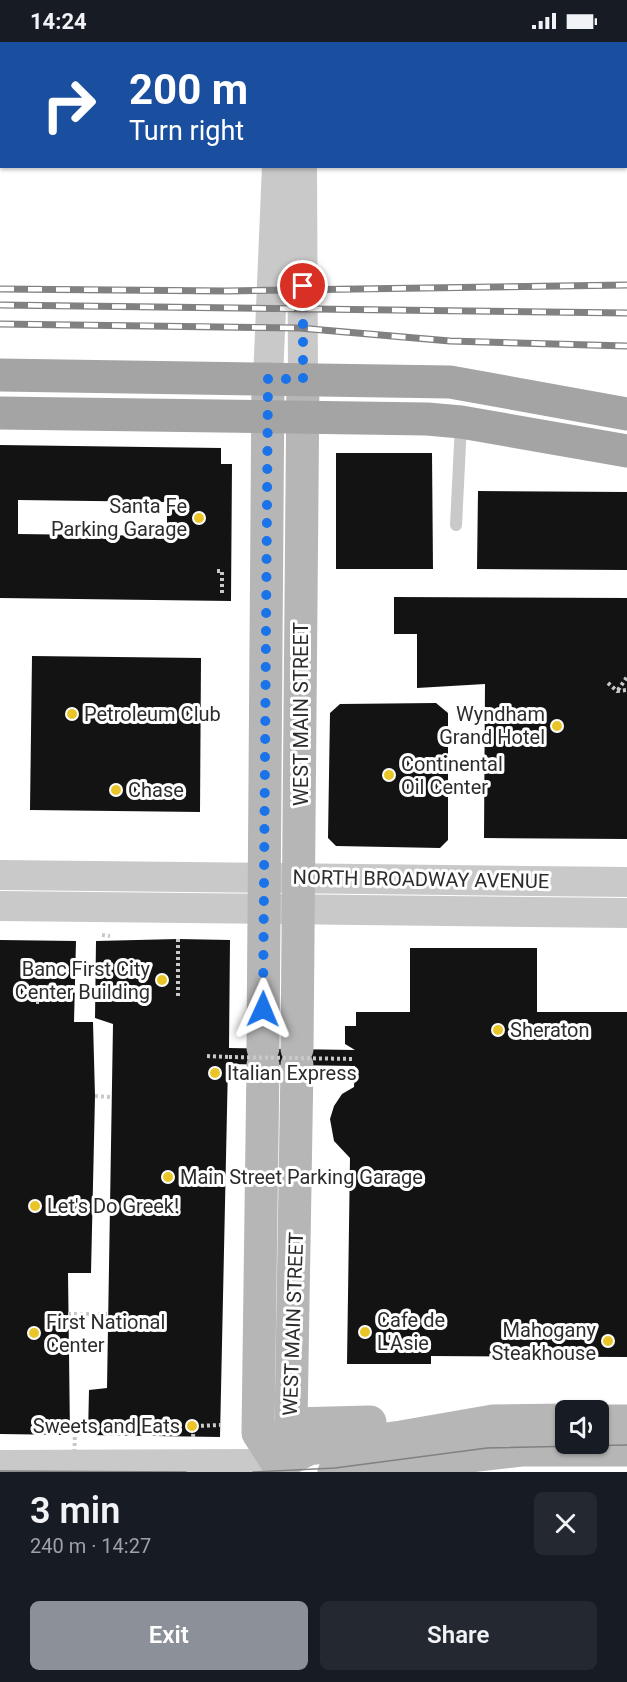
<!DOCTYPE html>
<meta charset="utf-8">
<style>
:root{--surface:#171b24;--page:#242831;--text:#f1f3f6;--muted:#9ea1a6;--accent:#8c9099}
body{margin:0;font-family:Roboto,sans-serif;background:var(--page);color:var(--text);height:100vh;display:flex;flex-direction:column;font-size:22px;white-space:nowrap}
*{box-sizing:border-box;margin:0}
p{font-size:20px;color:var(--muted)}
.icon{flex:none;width:33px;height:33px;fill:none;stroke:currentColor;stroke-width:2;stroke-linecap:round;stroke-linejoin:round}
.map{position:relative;height:1430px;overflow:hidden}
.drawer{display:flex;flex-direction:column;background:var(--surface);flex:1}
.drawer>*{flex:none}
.top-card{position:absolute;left:0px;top:0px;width:627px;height:126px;box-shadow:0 2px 4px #0004;background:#1a4fa0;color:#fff;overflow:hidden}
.fabs{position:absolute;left:555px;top:1358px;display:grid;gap:12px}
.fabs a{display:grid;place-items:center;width:54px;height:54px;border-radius:9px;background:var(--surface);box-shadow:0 2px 4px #0004;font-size:30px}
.pin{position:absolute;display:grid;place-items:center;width:51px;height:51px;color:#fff;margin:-26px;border:3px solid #fff;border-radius:50%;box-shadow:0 2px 6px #0007}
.me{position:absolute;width:66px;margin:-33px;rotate:1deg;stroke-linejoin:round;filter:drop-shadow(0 0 4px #0008)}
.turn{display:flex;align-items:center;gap:21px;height:126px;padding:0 30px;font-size:27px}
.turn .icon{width:78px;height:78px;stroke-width:2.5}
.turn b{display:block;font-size:42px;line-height:51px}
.round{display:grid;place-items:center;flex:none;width:63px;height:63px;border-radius:9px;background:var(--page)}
.overview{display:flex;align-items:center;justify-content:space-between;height:102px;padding:0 30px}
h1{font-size:36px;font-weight:600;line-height:45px}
.action{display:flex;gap:12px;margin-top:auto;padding:12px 30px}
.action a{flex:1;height:69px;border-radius:9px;background:var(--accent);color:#fff;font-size:24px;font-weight:600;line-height:69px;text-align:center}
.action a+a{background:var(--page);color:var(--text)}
.status{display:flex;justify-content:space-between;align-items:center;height:42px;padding:0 30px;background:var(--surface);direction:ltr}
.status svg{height:16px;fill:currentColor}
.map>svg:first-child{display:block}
</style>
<div class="status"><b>14:24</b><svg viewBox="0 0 49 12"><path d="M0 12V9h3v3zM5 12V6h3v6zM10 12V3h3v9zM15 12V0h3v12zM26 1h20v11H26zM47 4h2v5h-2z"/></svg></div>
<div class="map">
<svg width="627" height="1430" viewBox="0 0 627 1430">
<rect width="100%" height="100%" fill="#fff"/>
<g fill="#131313" fill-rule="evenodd">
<path d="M0,403l221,3v16h11l-1,137 -231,-3zM18,458l149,2v34l-149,-2z"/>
<polygon points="336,411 432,411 433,527 336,527"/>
<polygon points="478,449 627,450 627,528 477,527"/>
<polygon points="394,555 627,556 627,797 484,796 485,642 417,646 417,592 394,592"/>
<polygon points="32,614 201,616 200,770 30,768"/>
<polygon points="436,661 448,671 448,798 440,806 336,804 328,796 330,671 340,662"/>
<polygon points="178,897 230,898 229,1006 355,1008 345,1002 345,984 356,984 356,970 410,970 410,906 537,906 537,970 627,970 627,1315 431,1314 431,1322 347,1322 350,1116 334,1099 330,1077 334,1064 342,1052 354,1045 355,1024 228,1022 220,1395 88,1393 89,1348 107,1346 113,982 95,976 96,899"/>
<polygon points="0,898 76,899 74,980 93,980 95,1054 91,1231 68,1231 70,1393 0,1392"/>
</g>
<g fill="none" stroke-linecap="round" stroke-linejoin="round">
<g stroke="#c9c9c9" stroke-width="4" stroke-dasharray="3 3" stroke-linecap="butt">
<polyline points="217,529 222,529 222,554"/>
<polyline points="608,641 617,649 627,648"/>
<polyline points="618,648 627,635"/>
<polyline points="102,893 110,894"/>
<polyline points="110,927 126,918"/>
<polyline points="122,950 129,945"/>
<polyline points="178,954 178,897"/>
<polyline points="36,960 40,960"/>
<polyline points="207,1014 229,1015"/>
<polyline points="95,1054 110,1055"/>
<polyline points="193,1395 194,1384 221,1383"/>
</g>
<g stroke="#c9c9c9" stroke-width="12">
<polyline points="88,0 90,2"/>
<polyline points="456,483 461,382"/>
</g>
<g stroke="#c9c9c9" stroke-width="30">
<polyline points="293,0 293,2"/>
<polyline points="302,124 303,337"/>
<polyline points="268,337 277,124"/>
<polyline points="0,833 627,840"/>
<polyline points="0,864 627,871"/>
<polyline points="0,1423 278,1422"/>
</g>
<g stroke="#b6b6b6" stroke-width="33">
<polyline points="263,1006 268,337"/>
<polyline points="297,1007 303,337"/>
<polyline points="263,1023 258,1391 278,1422"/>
<polyline points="598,1379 627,1379"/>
<polyline points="291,1382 370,1380"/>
<polyline points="278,1422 291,1382 297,1023"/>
<polyline points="278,1422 309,1407 401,1395 493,1379 566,1378"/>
<polyline points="334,1430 521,1408 627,1408"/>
</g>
<g stroke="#a4a4a4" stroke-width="33">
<polyline points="0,333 450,340 627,372"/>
<polyline points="0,371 427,377 461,380 627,409"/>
</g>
<g stroke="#818181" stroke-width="1.5">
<polyline points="0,1429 186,1430"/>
<polyline points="253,1430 335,1426 487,1406 627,1403"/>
</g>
<g stroke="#818181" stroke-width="7">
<g id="rail">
<polyline points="0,247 227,249 627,243"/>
<polyline points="0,263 627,271"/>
<polyline points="0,282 299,286 450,299 627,304"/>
</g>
</g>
<use href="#rail" stroke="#fff" stroke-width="4.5" stroke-dasharray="14" stroke-linecap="butt"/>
<g stroke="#c9c9c9" stroke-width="4" stroke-dasharray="3 3" stroke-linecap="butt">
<polyline points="229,1015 355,1017"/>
<polyline points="68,1272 108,1272"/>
<polyline points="70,1388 75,1388 74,1430"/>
</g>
</g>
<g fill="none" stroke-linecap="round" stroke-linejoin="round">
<polyline stroke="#1a73e8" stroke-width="10" stroke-dasharray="0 18" points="263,967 268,337 303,337 303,244"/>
</g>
<g fill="#eac527" stroke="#fff" stroke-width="2">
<circle cx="199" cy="476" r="6"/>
<circle cx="72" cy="672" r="6"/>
<circle cx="557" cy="684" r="6"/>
<circle cx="389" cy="733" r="6"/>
<circle cx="116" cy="748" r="6"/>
<circle cx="162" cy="938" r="6"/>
<circle cx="498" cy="988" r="6"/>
<circle cx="215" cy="1031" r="6"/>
<circle cx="168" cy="1135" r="6"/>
<circle cx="35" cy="1164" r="6"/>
<circle cx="365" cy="1290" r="6"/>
<circle cx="34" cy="1291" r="6"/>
<circle cx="608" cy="1299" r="6"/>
<circle cx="192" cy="1384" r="6"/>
</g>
<g text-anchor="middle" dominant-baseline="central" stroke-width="6" stroke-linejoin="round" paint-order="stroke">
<g font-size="20" fill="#2c2c2c" stroke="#fff" text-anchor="start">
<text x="187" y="464" text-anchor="end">Santa Fe<tspan x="187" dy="23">Parking Garage</tspan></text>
<text x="84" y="672">Petroleum Club</text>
<text x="545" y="672" text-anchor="end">Wyndham<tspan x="545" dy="23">Grand Hotel</tspan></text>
<text x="401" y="722">Continental<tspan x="401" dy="23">Oil Center</tspan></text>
<text x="128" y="748">Chase</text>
<text x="150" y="927" text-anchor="end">Banc First City<tspan x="150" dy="23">Center Building</tspan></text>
<text x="510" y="988">Sheraton</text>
<text x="227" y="1031">Italian Express</text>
<text x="180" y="1135">Main Street Parking Garage</text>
<text x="47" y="1164">Let's Do Greek!</text>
<text x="377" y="1278">Cafe de<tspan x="377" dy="23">L'Asie</tspan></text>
<text x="46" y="1280">First National<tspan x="46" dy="23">Center</tspan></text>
<text x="596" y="1288" text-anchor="end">Mahogany<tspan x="596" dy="23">Steakhouse</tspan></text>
<text x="180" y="1384" text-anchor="end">Sweets and Eats</text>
</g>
<g font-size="20" fill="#2c2c2c" stroke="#fff">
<text transform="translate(301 672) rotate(-90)">WEST MAIN STREET</text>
<text transform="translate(421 837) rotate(1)">NORTH BROADWAY AVENUE</text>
<text transform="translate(293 1282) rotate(-88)">WEST MAIN STREET</text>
</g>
</g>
</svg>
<div class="fabs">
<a><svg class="icon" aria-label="sound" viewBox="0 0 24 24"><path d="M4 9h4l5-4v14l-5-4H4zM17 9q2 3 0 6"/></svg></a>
</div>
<div class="pin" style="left:303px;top:244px;background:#d93025"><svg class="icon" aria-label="arrive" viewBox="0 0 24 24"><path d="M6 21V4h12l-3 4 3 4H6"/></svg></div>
<svg class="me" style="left:263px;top:967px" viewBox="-20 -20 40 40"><path d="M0-17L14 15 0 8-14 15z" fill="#1a73e8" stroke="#fff" stroke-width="4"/></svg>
<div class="top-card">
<div class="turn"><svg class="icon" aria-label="right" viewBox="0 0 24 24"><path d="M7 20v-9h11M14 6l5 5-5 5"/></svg><div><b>200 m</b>Turn right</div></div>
</div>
</div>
<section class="drawer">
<div class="overview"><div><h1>3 min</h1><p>240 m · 14:27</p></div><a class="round"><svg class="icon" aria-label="close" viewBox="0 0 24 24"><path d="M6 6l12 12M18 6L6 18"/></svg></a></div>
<div class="action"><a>Exit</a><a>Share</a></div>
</section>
